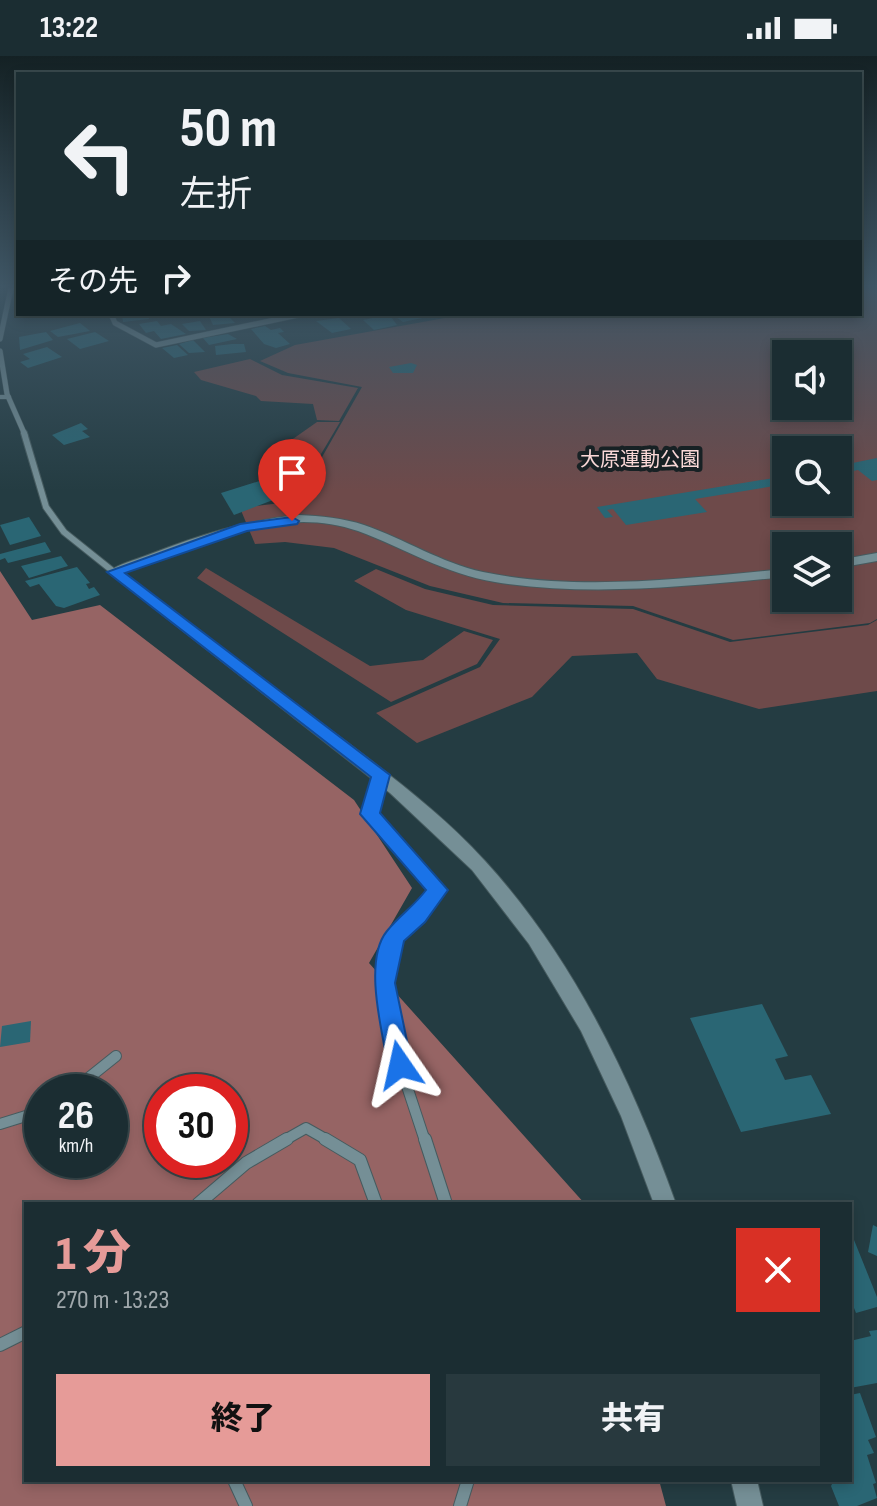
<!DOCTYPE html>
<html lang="ja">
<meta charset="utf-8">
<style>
:root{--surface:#1b2d32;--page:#28393e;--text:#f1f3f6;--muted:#a0a8ac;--line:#39494d;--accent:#e69b98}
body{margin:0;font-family:"Sofia Sans Condensed","Noto Sans JP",sans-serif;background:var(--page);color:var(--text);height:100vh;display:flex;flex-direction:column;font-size:30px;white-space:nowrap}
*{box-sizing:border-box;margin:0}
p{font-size:26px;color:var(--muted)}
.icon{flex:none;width:44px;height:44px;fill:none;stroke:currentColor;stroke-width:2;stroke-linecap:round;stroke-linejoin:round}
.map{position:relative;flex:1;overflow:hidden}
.details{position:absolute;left:24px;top:1146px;width:828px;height:280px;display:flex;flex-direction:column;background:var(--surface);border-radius:0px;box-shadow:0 4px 12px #0003,0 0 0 2px var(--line)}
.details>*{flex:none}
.guide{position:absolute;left:16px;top:16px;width:846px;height:244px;border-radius:0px;box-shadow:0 4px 12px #0003,0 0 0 2px var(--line);background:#1b2d32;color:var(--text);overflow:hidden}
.tools{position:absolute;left:772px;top:284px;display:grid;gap:16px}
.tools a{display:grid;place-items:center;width:80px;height:80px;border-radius:0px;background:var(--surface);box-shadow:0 4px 12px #0003,0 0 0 2px var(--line);font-size:40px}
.speed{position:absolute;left:24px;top:1018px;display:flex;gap:16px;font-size:40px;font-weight:700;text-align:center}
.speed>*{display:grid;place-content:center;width:104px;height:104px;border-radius:50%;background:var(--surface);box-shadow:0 4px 12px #0003,0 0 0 2px var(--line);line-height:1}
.speed small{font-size:20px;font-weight:400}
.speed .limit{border:12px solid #d22;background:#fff;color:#111}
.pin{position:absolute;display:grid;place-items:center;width:68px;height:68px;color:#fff;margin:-82px -34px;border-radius:50% 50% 50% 0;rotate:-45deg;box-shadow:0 0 8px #0007}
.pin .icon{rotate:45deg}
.me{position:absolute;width:88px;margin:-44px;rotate:349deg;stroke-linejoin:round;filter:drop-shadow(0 0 6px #0008)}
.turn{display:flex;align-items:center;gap:28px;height:168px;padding:0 32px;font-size:36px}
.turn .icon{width:104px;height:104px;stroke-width:2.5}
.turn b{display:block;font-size:56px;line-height:68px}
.then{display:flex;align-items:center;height:76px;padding:0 32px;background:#0003;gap:16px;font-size:30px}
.round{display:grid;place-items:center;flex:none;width:84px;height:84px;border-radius:0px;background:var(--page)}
.headline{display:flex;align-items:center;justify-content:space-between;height:136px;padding:0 32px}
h1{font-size:48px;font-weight:800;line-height:60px;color:var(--accent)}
.primary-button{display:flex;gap:16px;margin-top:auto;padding:16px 32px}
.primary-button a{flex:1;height:92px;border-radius:0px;background:var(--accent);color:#111;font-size:32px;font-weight:800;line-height:92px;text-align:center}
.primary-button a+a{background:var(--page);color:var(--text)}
.status{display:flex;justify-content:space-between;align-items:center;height:56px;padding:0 40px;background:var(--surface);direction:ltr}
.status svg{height:22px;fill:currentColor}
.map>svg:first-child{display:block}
</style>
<div class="status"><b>13:22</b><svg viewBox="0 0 49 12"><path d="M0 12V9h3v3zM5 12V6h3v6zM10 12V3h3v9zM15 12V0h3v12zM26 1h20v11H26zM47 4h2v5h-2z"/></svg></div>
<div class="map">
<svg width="877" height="1450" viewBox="0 0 877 1450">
<rect width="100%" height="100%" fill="#243c42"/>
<g fill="#6e4a4a" fill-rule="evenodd">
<path d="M860,232h17v331l-7,4 -137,17 -100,-34 -130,-3 -73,-17 -96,-38 -49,-6 -30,2 -15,-36 57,-7 65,-114 -74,-14 -28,-12 35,-16 172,-31h393zM786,298h52v52h-52zM786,394h52v52h-52zM786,490h52v52h-52z"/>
<polygon points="250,303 282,319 358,332 339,365 317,364 313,348 261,345 256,340 201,324 194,316"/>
<polygon points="317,366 340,366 311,415 280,414 280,392"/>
<polygon points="206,512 370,610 423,604 464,575 493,584 477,608 391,646 197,522"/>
<polygon points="376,513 425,533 493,549 633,553 730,586 868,569 877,564 877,635 759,653 657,623 637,597 572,600 532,641 417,687 376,657 480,611 500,583 406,554 354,525"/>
</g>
<path fill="#966464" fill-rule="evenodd" d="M0,515l32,49 68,-15 254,195 58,88 -43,75 216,241h-559v276h633l7,26h-666zM42,1036h68v68h-68zM162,1036h68v68h-68z"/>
<g fill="#2a6674">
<polygon points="122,258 148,258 149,263 123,266"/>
<polygon points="208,258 226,258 235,267 213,269"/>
<polygon points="392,258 422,258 427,261 403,266"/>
<polygon points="383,260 391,261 397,269 374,274 363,264"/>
<polygon points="339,262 351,273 332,277 316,265"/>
<polygon points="157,265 161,270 171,268 186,278 161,283 154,275 146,277 139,268"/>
<polygon points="200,265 206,274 189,275 182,268"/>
<polygon points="80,267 90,275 58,281 50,275"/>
<polygon points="265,270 271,274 280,272 284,276 278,277 290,288 276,292 264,288 251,273"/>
<polygon points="46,276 53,284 20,294 19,281"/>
<polygon points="95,276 109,285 80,293 67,283"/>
<polygon points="228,278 237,283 209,289 203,282"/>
<polygon points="193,284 205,296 189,297 179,288"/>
<polygon points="232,288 244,288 246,296 216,299 215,290"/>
<polygon points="177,289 188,299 174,302 162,292"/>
<polygon points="47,291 62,301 28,312 20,306 30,303 23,298"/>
<polygon points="411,307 417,309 413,317 393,317 389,311"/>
<polygon points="81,367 88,373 82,375 90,381 64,389 52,379"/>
<polygon points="877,402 877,424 872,425 858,414 838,418 838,410"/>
<polygon points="786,420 786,428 695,443 707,456 626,469 613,453 607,454 613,461 605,462 597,451"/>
<polygon points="272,421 294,436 234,459 221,437"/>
<polygon points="29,461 41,480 10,489 0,469"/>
<polygon points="45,486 51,496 8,507 5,502 0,504 0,498"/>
<polygon points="61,500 68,510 29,522 21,510"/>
<polygon points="77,511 90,527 86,528 89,533 94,531 100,539 64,552 56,550 39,528 30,531 25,525"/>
<polygon points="762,948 788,1000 775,1003 785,1024 811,1019 831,1058 741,1076 690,962"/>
<polygon points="31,965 30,986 0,991 2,970"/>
<polygon points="873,1169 877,1171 877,1200 868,1196"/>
<polygon points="850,1174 877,1241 877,1251 856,1257 854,1252 850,1253"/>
<polygon points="877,1274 877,1327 850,1332 850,1285 871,1280 869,1275"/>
<polygon points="860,1337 876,1381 868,1384 874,1397 867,1399 876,1427 873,1428 877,1442 857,1450 839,1450 831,1430 834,1424 850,1424 850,1339"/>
</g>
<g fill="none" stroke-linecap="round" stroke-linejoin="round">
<g stroke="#465b5f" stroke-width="5">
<polyline id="lane" points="0,341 9,341"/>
</g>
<g stroke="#465b5f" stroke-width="6">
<g id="street-far4">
<polyline points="111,258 115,267 156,289 303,258"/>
<polyline points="0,283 11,232"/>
<polyline points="0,295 7,338 25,379"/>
</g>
</g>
<g stroke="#465b5f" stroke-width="8">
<polyline id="street-far3" points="24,377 46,451 64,476 114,516"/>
</g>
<g stroke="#465b5f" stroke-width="10">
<polyline id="street-far2" points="380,720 370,758 403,795"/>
</g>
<g stroke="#465b5f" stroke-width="12">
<g id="street-far1">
<polyline points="401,793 438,834 418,860 394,881 384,927 400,1009 425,1085"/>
<polyline points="71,1036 116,1000"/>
<polyline points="0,1068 42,1055"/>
<polyline points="283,1085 306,1072 329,1085"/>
</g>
</g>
<g stroke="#465b5f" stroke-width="14">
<g id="street">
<polyline points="325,1083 360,1104 376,1148"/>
<polyline points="425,1083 446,1148"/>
<polyline points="198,1148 246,1107 287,1083"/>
<polyline points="0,1289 26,1276"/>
<polyline points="234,1424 246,1450"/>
<polyline points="460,1450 468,1424"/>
</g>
</g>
<g stroke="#465b5f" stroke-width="2">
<g id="secondary">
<path d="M299,459c22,1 44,3 65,10 41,14 77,38 119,47 96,20 206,6 303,-3v8c-96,9 -196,20 -291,5 -50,-8 -91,-34 -137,-51 -78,-28 -162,15 -235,42 63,48 126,96 189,143 60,46 122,89 173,145 89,97 147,220 191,343h-22l-33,-88 -40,-85 -52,-87 -57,-74 -82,-77 -282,-221c10,-8 27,-12 40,-17 49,-19 98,-35 151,-40z"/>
<polygon points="877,497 877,505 838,512 838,504"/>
<polygon points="731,1424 757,1424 763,1450 737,1450"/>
</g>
</g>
<use href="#lane" stroke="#758f96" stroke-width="4"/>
<use href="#street-far4" stroke="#758f96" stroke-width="5"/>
<use href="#street-far3" stroke="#758f96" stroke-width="6"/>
<use href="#street-far2" stroke="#758f96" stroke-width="8"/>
<use href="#street-far1" stroke="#758f96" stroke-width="10"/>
<use href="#street" stroke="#758f96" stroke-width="12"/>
<use href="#secondary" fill="#758f96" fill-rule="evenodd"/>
</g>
<linearGradient id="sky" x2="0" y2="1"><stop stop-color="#142124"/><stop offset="0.53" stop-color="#3f5665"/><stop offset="1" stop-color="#3f5665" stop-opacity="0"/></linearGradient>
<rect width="877" height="435" fill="url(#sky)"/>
<path fill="#1a73e8" stroke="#114b97" stroke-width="2" d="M292,461l7,4 -2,3 -50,7 -122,42 265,202 -10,38 68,77 -23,32 -21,19 -9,42 17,82 -4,8 -8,3 -8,-3 -4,-8c-6,-34 -25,-105 -1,-134 12,-15 27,-25 39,-41l-66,-76 11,-37 -264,-205 133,-48z"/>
<g text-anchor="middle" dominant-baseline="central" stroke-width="8" stroke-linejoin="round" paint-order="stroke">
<g font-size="20" fill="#fad8d7" stroke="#172124">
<text x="640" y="404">大原運動公園</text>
</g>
</g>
</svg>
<div class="tools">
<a><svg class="icon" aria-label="sound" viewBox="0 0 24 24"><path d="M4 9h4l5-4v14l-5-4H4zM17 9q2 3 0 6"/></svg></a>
<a><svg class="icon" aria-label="search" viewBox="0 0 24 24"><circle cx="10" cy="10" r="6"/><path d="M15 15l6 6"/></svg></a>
<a><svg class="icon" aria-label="layers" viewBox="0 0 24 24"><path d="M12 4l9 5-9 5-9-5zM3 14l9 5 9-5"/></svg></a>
</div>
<div class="speed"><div>26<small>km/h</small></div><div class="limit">30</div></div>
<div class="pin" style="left:292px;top:465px;background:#d93025"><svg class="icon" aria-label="arrive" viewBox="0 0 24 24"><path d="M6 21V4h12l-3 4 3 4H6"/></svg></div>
<svg class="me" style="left:400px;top:1009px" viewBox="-20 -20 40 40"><path d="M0-17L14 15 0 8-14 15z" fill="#1a73e8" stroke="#fff" stroke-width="4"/></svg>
<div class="guide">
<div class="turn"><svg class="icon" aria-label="left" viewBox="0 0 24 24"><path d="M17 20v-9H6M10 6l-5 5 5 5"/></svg><div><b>50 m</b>左折</div></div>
<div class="then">その先<svg class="icon" aria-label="right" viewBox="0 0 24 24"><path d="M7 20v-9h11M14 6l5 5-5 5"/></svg></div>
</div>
<section class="details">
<div class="headline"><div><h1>1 分</h1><p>270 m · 13:23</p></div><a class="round" style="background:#d93025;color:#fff"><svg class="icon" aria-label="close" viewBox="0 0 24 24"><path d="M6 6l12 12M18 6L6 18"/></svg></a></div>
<div class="primary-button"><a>終了</a><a>共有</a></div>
</section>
</div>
